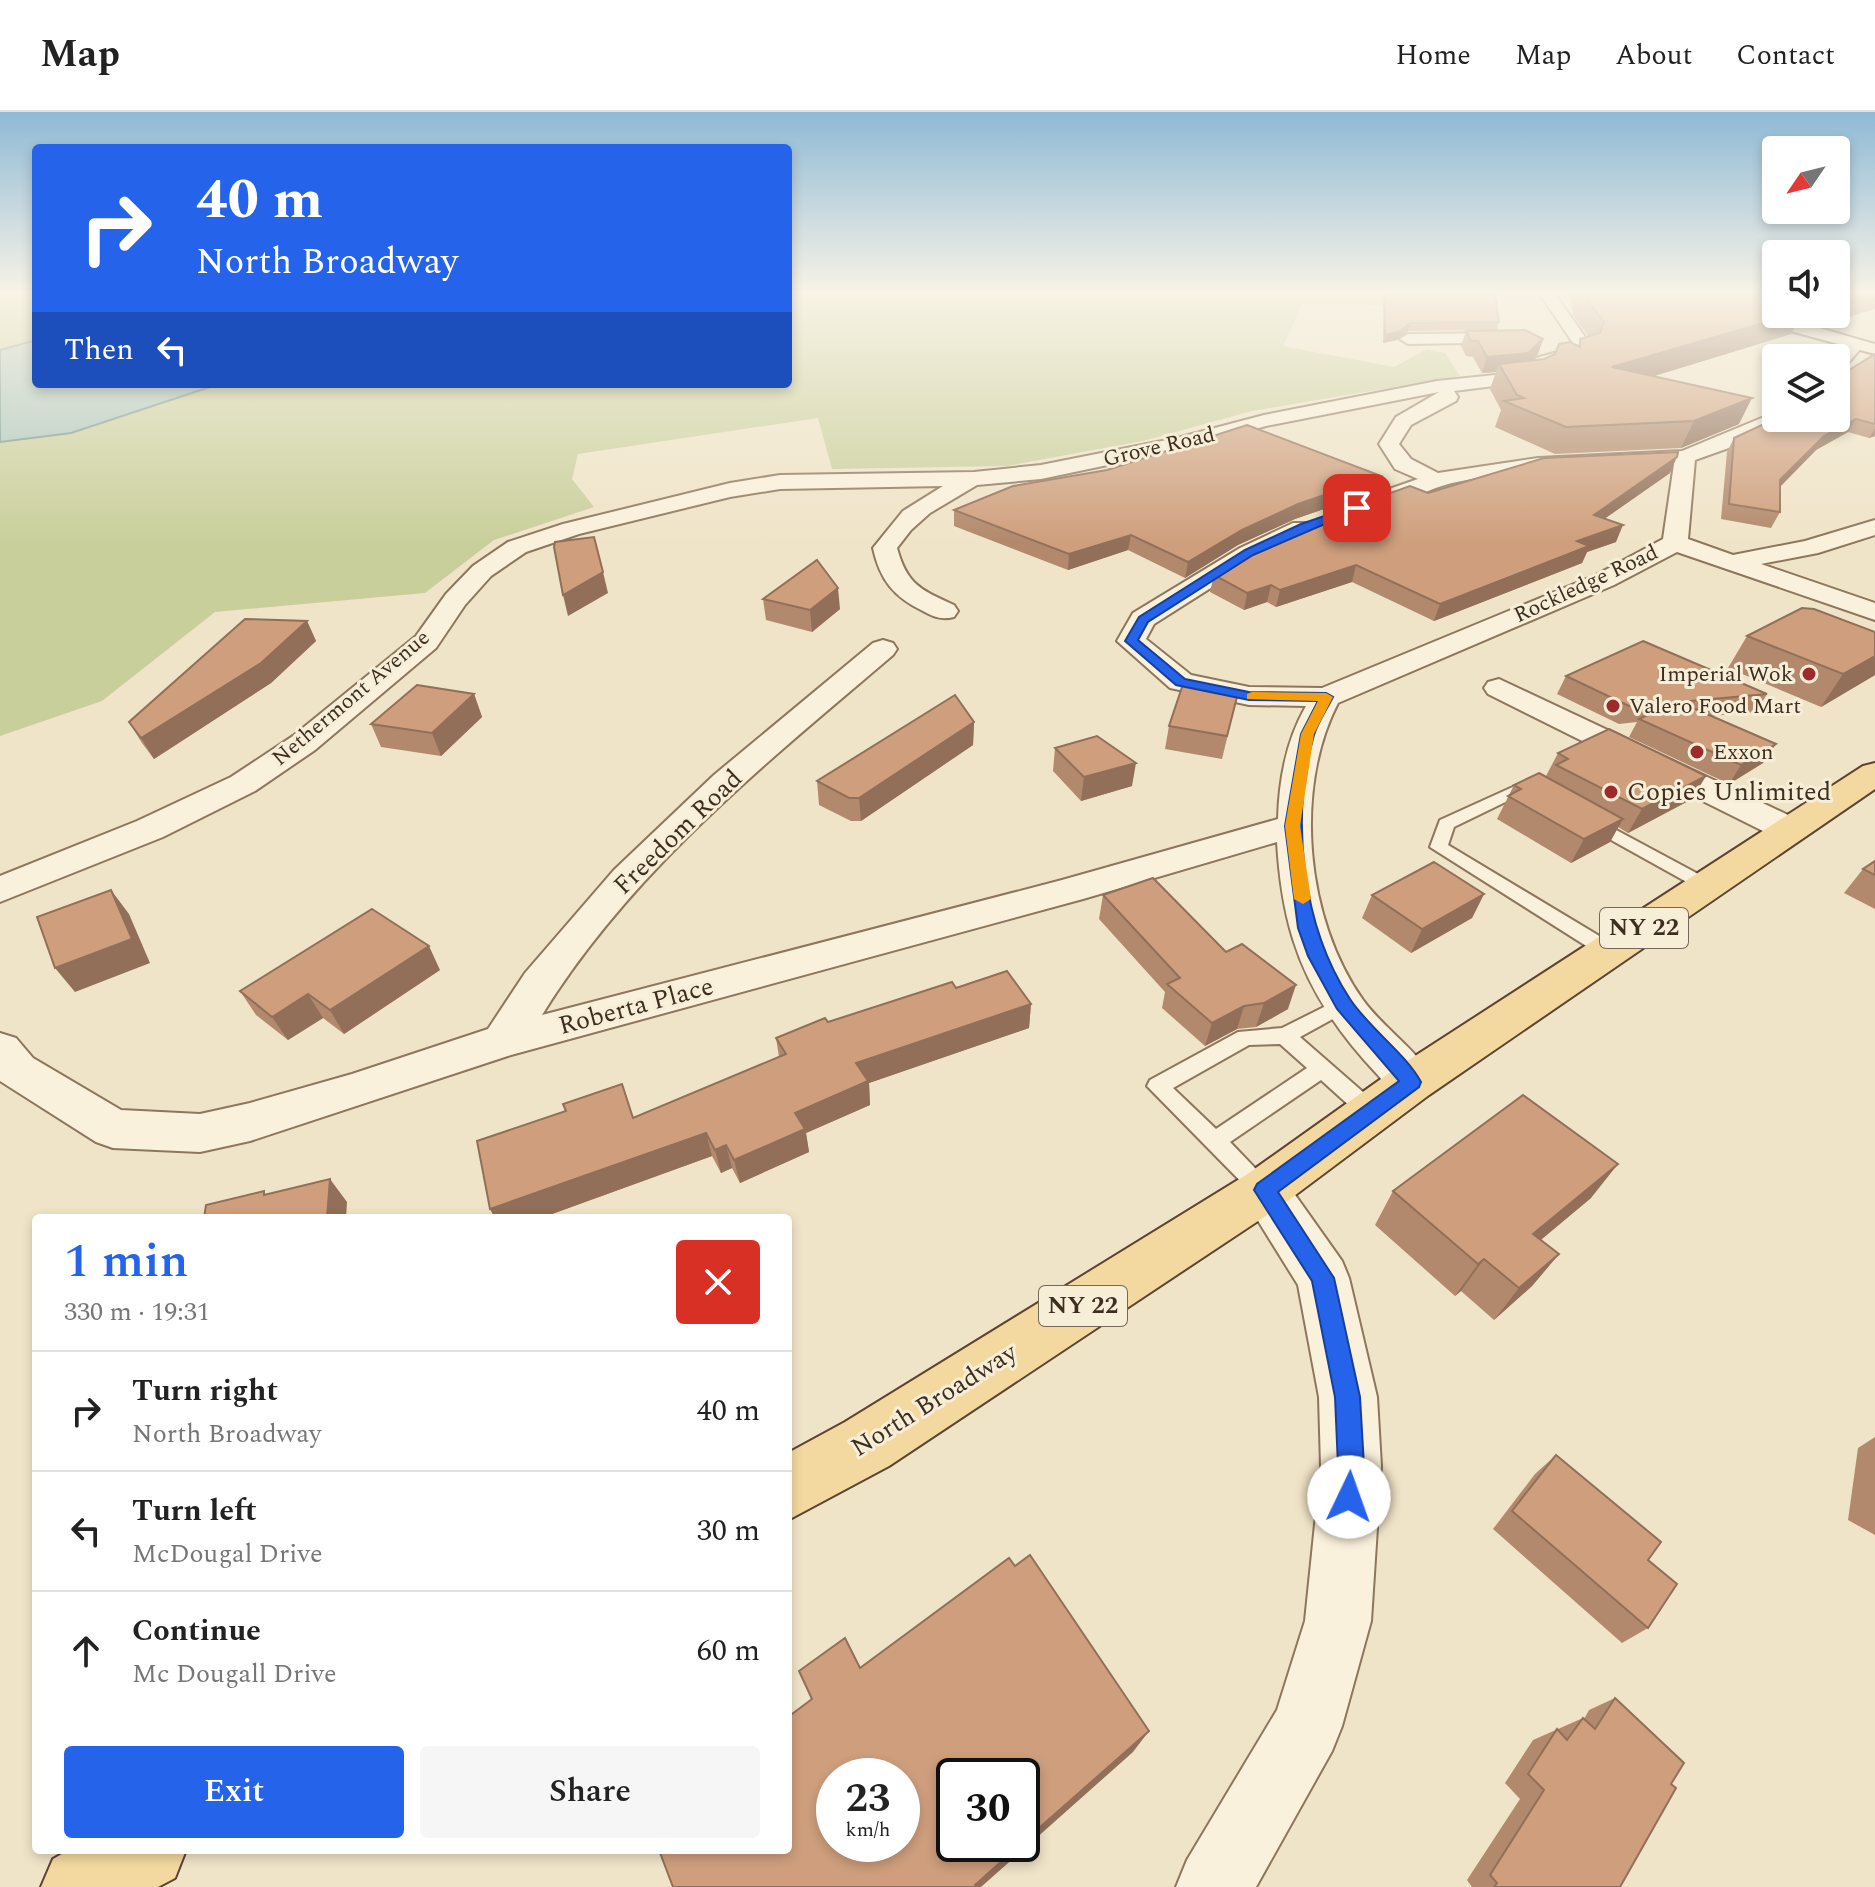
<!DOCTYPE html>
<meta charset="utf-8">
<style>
:root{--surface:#fff;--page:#f6f6f6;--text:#222;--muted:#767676;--line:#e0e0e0;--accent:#2563eb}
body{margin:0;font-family:Spectral,serif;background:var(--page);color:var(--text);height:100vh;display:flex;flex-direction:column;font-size:30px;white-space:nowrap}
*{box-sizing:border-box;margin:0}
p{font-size:26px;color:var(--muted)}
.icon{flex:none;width:44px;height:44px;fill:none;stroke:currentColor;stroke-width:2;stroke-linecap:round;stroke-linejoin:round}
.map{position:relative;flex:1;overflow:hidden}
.details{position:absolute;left:32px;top:1102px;width:760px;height:640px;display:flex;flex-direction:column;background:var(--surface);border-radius:8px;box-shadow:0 4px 12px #0003}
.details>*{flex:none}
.top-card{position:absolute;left:32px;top:32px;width:760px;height:244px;border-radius:8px;box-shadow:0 4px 12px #0003;background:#2563eb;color:#fff;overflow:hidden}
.needle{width:52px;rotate:235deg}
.controls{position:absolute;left:1762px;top:24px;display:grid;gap:16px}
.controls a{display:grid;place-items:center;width:88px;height:88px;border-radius:8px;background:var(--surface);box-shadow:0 4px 12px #0003;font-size:40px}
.speed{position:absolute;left:816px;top:1646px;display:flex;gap:16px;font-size:40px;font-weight:700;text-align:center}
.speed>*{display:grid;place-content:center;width:104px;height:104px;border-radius:50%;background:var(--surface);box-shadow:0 4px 12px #0003;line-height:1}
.speed small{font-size:20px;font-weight:400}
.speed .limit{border:4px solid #111;border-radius:12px;background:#fff;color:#111}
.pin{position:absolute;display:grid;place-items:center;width:68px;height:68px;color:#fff;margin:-34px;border-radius:16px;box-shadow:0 4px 12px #0006}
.me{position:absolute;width:88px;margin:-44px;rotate:3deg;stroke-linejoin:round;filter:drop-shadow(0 0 6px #0008)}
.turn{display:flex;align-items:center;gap:28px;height:168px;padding:0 32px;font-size:36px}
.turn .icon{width:104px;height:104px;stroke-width:2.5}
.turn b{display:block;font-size:56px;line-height:68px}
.then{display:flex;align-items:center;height:76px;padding:0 32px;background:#0003;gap:16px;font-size:30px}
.round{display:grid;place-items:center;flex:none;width:84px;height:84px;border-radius:8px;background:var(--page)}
.overview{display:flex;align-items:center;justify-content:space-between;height:136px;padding:0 32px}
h1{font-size:48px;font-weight:600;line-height:60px;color:var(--accent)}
.button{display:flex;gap:16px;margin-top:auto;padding:16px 32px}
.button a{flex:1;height:92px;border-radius:8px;background:var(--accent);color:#fff;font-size:32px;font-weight:600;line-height:92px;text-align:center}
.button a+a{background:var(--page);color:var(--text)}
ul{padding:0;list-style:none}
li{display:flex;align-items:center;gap:24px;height:120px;padding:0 32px;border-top:2px solid var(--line)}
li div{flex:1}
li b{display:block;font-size:30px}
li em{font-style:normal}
header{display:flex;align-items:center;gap:48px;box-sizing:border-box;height:112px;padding:0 40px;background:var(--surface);border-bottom:2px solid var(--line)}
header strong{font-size:38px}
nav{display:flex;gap:44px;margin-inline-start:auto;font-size:28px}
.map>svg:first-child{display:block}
</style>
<header>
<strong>Map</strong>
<nav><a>Home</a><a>Map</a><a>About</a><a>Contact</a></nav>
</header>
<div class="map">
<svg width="1875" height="1775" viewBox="0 0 1875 1775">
<rect width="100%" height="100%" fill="#f0e4c8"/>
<g fill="#c9cf9b">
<polygon points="0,181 36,181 36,228 0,238"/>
<polygon points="788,181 1425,181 1425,195 1303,191 1283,234 1394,255 1427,237 1445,241 1460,264 1252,299 1143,329 1007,354 832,357 818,306 578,342 572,367 594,395 494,428 425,481 215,500 102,589 0,624 0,330 71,321 219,272 788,272"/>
</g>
<polygon fill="#a9c4bc" stroke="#6f938a" stroke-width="2" points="36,228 36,272 219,272 71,321 0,330 0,238"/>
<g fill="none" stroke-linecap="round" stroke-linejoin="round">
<g stroke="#8d765c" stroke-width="4">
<g id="lane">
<polygon points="1526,669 1538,674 1538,680 1526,680 1454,715 1448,733 1616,834 1619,839 1616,844 1602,844 1430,735 1440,708"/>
<polygon points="1592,705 1713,770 1716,774 1707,780 1701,778 1586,714 1584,710"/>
<path d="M1344,885l7,2 3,5 -3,5 -51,28 79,69 3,6 -3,6 -8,3 -8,-3 -42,-38 -91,62 46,48 -4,7 -8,3 -8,-3 -109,-111 3,-6 88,-48 44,-4zM1280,932l27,24 -91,61 -43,-41 76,-43z"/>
</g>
</g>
<g stroke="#8d765c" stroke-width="4">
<g id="street">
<path d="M1539,181h15l38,54 -4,9 -40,10 -5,11 -9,4 -80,10 4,6 -2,4 -45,24 -12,19 12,15 27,14 100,-15 144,-7 94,-39v6h10l-3,4 -46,23 -42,15 -7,79 45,16 72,-14 70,-21v15l-57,18 -57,11 114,39v17l-198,-68 -63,33 -276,118c-45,87 -32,217 25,297 21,29 55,50 72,82l-7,12c-11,4 -18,7 -29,1 -9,-4 -16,-14 -22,-21 -37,-39 -68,-83 -84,-135 -10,-32 -14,-64 -16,-97l-194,57 -572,156 -261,86 -50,11 -87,-4 -17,-6 -96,-61v-48l16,5 17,20 88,52 79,4 50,-11 102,-29 136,-45 37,-56 89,-103 100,-95 159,-132 10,-3 10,3 4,6 -4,6c-127,108 -262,216 -351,360l520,-135 216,-61c1,-39 8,-78 28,-113l-57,-1 -79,-17 -53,-47 16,-28 107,-65 53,-25h16l4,5 -4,5 -51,25 -104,66 -8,15 45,36 58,12 73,1 274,-113 67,-36 11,-75c-74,3 -150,3 -222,19 -27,6 -75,35 -100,29l-4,-5 4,-5 66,-23 -23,-10 -16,-25 17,-27 43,-25 -173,34 -87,24 -138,29 -64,6 -47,28 -19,17 -14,18c10,37 24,42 57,57l4,6 -4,6c-13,3 -20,0 -31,-6 -29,-14 -43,-31 -50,-63l30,-37 40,-25 -163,3 -50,8 -151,37 -53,18 -35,24 -26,29 -29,43 -121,102 -60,41 -92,46 -163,65v-26l137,-55 94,-44 62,-41 123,-100 30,-42 27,-28 35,-24 55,-18 167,-41 50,-8 194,-3 67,-7 136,-27 87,-23 173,-34 87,-9 12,-14 40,-11z"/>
<polygon points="1518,221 1526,226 1524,230 1408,232 1400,227 1408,222"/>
<polygon points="1856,228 1864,233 1842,258 1836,259 1834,246 1850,229"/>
<polygon points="1499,567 1803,710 1808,718 1803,726 1790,729 1777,726 1488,582 1484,576 1488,570"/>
<polygon points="1264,1057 1281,1063 1342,1149 1349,1166 1377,1285 1381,1354 1371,1509 1342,1614 1332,1639 1256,1775 1176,1775 1187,1748 1277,1598 1305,1509 1321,1354 1319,1285 1298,1173 1239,1078 1247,1063"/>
</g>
</g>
<g stroke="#6f573f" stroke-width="4">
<polygon id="secondary" points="1721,181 1741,181 1795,209 1875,232 1875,242 1783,217"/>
</g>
<g stroke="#5b4430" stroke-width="4">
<g id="primary">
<polygon points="1875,651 1875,677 1429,983 1282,1093 889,1354 788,1408 788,1341 845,1310 1246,1063 1395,957 1863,654"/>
<polygon points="69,1738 186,1738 175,1766 158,1775 41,1775 53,1747"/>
</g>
</g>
<use href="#lane" fill="#faf1dc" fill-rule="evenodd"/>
<use href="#street" fill="#faf1dc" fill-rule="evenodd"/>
<use href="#secondary" fill="#faf1dc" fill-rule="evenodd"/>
<use href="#primary" fill="#f3d9a0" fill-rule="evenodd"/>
</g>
<g fill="#b2896c">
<polygon points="1383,181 1495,181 1499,210 1497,218 1408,219 1397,228 1383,231"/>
<polygon points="1570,181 1776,181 1776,202 1836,202 1875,181 1875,197 1821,213 1799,207 1791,222 1654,264 1739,312 1681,336 1555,342 1495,315 1501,298 1490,277 1496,260 1482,261 1473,245 1466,244 1461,234 1466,219 1543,227 1538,242 1531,249 1544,247 1578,234 1580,227 1589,225 1573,203"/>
<polygon points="1875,242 1875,324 1869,326 1848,320 1816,338 1780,375 1780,400 1771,416 1721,407 1727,340 1734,326 1836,306"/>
<polygon points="1670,361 1604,407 1616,430 1587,440 1582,451 1434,509 1352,470 1276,495 1267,490 1244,498 1210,480 1214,463 1428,381"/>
<polygon points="1376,379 1295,407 1238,433 1185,466 1128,438 1068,458 954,414 954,398"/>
<polygon points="763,487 840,497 812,520 766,508"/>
<polygon points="307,509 316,529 271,571 154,647 142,631 129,610"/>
<polygon points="1875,520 1875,563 1821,595 1728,556 1747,524"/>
<polygon points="1566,564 1767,582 1756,600 1712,604 1763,651 1729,672 1629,625 1637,610 1619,612 1557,582"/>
<polygon points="1238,581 1222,647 1165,637 1169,614"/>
<polygon points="474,582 482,605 441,644 381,635 371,612"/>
<polygon points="974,610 973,633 861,709 851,709 819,693 817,669"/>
<polygon points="1055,636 1132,674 1081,689 1053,659"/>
<polygon points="1558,641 1692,687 1628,721 1618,715 1610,730 1571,751 1497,707 1514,673 1549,667 1546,664"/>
<polygon points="1875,749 1875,797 1844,781 1863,757"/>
<polygon points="1484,782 1472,806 1411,841 1362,806 1372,783"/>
<polygon points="1103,783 1226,840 1288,897 1256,915 1237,917 1205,934 1162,896 1165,880 1099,807"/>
<polygon points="440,858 344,922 323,906 288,928 256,903 240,879"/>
<polygon points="956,876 1031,892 1029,916 869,971 870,993 806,1021 809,1040 740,1071 732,1056 721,1061 712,1044 541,1106 495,1106 490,1097 633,1006 779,945 776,926"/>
<polygon points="1393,1079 1591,1086 1541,1128 1559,1142 1532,1174 1494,1208 1461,1179 1455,1184 1375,1113"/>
<polygon points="1875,1325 1875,1423 1848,1408 1858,1336"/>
<polygon points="1556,1343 1648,1448 1648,1516 1622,1531 1493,1417 1535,1362"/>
<polygon points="1615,1586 1671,1672 1620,1775 1472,1775 1467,1768 1520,1687 1505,1671 1533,1628 1583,1606 1584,1607 1589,1598"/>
</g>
<g fill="#916f58">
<polygon points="1866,181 1875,181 1875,197 1821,213 1827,202 1836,202 1836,190"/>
<polygon points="1794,202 1801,202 1791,222 1602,280 1612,255"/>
<polygon points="1410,211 1408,219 1397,228 1383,231 1385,223"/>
<polygon points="1543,227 1538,242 1522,257 1499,252 1496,260 1482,261 1487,245"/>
<polygon points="1752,286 1739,312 1681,336 1694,309"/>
<polygon points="1856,307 1848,320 1816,338 1772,383 1780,368 1824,324"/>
<polygon points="1875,316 1875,324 1869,326"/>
<polygon points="1677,345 1670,361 1587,419 1594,403"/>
<polygon points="1381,364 1376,379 1295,407 1238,433 1185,466 1188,450 1242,418 1298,392"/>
<polygon points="1623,413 1616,430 1587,440 1582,451 1434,509 1440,492 1577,429"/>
<polygon points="1131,423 1128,438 1068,458 1069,442"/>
<polygon points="1356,453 1352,470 1276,495 1280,478"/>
<polygon points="603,460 608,481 568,504 563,483"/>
<polygon points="1271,473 1267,490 1244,498 1247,481"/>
<polygon points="838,476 840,497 812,520 810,498"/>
<polygon points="307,509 316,529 271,571 154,647 141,626"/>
<polygon points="1875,544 1875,563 1821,595 1843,562"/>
<polygon points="474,582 482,605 441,644 432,621"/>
<polygon points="974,610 973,633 861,709 859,686"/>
<polygon points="1776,632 1763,651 1729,672 1741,653"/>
<polygon points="1136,651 1132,674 1081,689 1084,665"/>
<polygon points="1706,664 1692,687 1628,721 1642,697"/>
<polygon points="1623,707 1610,730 1571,751 1584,727"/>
<polygon points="111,778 129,802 150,851 75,880 55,856"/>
<polygon points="1484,782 1472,806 1411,841 1422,817"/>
<polygon points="429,834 440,858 344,922 330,898"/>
<polygon points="1296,873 1288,897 1256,915 1264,891"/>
<polygon points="308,882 323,906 288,928 272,905"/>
<polygon points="1031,892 1029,916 869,971 870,993 806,1021 809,1040 740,1071 734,1048 856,951"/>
<polygon points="1244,894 1237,917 1205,934 1212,911"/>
<polygon points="706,1021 712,1044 541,1106 495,1106 490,1097"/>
<polygon points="726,1033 732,1056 721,1061 715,1038"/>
<polygon points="1618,1052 1591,1086 1509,1154 1533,1122"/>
<polygon points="330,1067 347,1090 346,1106 327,1106"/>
<polygon points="1559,1142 1532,1174 1494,1208 1519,1176"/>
<polygon points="1484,1147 1461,1179 1455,1184 1478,1152"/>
<polygon points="1149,1619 1133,1640 981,1775 974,1775 975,1773"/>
</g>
<g fill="#cf9f7d" stroke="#916f58" stroke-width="2" fill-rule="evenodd">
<polygon points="1385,181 1495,181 1499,210 1410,211 1399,220 1385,223"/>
<polygon points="1582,181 1766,181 1776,186 1776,202 1794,202 1612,255 1752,286 1694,309 1566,315 1504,289 1524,286 1517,283 1499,252 1544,247 1555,242 1559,232 1570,230 1580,235 1580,227 1600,221 1604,210"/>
<polygon points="1836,181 1866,181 1836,190"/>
<polygon points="1525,218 1543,227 1528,241 1487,245 1478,229 1471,229 1466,219"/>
<polygon points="1875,242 1875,312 1856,307 1824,324 1780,368 1780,400 1729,392 1734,326 1777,306 1836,306 1836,266"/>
<polygon points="1247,313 1381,364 1298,392 1242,418 1188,450 1131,423 1069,442 954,398 1013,374 1107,358"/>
<polygon points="1678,340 1677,345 1594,403 1623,413 1577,429 1589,434 1440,492 1356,453 1280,478 1271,473 1247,481 1214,463 1263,432 1317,407 1410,374 1428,381 1544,346"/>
<polygon points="594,425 603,460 563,483 554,435 555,430"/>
<polygon points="817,448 838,476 810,498 763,487"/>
<polygon points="1802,496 1814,497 1875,520 1875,544 1843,562 1747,524"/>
<polygon points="245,507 307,509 261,551 141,626 129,610"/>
<polygon points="1643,529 1767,582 1679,590 1776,632 1741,653 1639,607 1675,590 1629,594 1566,564"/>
<polygon points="1183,572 1238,581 1227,624 1169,614"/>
<polygon points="417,573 474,582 432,621 371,612"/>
<polygon points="955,583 974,610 859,686 849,686 817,669"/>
<polygon points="1609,617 1706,664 1642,697 1556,653 1568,647 1558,641"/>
<polygon points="1097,624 1136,651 1084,665 1055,636"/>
<polygon points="1539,661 1623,707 1584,727 1508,684 1521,677 1514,673"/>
<polygon points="1875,749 1875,763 1863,757"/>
<polygon points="1434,750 1484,782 1422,817 1372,783"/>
<polygon points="1153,766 1226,840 1242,832 1296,873 1264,891 1244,894 1212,911 1167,872 1180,866 1103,783"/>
<polygon points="111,778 132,827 55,856 37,805"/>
<polygon points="372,797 429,834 330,898 308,882 272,905 240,879"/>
<polygon points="1007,859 1031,892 856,951 868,969 795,1001 805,1017 734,1048 726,1033 715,1038 706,1021 490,1097 477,1029 566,999 563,992 622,972 633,1006 786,942 776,926 825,906 828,910 952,870 956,876"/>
<polygon points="1523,983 1618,1052 1533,1122 1559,1142 1519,1176 1484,1147 1478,1152 1393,1079"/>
<polygon points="330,1067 327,1106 204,1106 206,1093 264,1079 264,1083"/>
<polygon points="1556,1343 1661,1430 1648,1448 1677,1472 1648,1516 1512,1399"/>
<path d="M1030,1443l119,176 -127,112v-67h-68v68h67l-46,41 1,2h-303l-14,-37h129v-133l24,-18 -13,-28 46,-33 15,30 149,-110 6,8zM834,1664h68v68h-68z"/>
<polygon points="1615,1586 1684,1651 1671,1672 1676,1676 1620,1775 1494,1775 1497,1771 1490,1763 1544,1678 1528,1662 1557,1617 1567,1628 1583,1606 1595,1617"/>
</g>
<linearGradient id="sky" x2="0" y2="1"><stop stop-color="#8fbad6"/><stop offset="0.42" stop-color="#f8f3e6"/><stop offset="1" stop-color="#f8f3e6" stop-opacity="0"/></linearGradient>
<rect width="1875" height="430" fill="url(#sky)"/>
<path fill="#2563eb" stroke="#184099" stroke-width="2" d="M1354,394l8,2 -109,47 -105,67 -10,18 47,39 64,13 77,1 7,4c-6,12 -15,25 -19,38 -24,84 -12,191 36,264 19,29 56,55 71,83l-2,5 -141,105 56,86 26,119 4,69 -2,31 -4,9 -9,4 -10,-4 -4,-9 3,-31 -3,-69 -23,-116 -58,-91 3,-6 142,-103 -62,-72 -29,-53 -10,-28 -13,-102 16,-92 17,-33 -69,-1 -73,-15 -51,-44 14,-24 106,-67 56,-26z"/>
<polygon fill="#f59e0b" points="1252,580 1326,581 1333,585 1314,622 1300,714 1311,787 1303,792 1294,787 1285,714 1301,622 1318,589 1247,587 1247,582"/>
<g fill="#9e2a2b" stroke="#f7eed8" stroke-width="3">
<circle cx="1809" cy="562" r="8"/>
<circle cx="1613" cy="594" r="8"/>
<circle cx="1697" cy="640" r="8"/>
<circle cx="1611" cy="680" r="8"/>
</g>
<g text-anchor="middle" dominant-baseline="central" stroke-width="6" stroke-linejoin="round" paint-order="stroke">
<g font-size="22" fill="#3d2e20" stroke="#f7eed8">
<text transform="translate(1159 335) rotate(-13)">Grove Road</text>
<text transform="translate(1586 472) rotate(-25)">Rockledge Road</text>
<text transform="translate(351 586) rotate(-40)">Nethermont Avenue</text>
</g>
<g font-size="22" fill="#3d2e20" stroke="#f7eed8" text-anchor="start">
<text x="1793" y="562" text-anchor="end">Imperial Wok</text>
<text x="1629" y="594">Valero Food Mart</text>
<text x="1713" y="640">Exxon</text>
</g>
<g fill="#f7eed8" stroke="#756857" stroke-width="2">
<rect x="1600" y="796" width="88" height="40" rx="6"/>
<rect x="1039" y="1174" width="88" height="40" rx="6"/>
</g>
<g font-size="24" font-weight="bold" fill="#3d2e20">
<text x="1644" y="816">NY 22</text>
<text x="1083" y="1194">NY 22</text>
</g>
<g font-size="26" fill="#3d2e20" stroke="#f7eed8" text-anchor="start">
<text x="1627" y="680">Copies Unlimited</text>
</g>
<g font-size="26" fill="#3d2e20" stroke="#f7eed8">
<text transform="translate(678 720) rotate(-44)">Freedom Road</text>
<text transform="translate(636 894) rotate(-15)">Roberta Place</text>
<text transform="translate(934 1288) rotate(-32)">North Broadway</text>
</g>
</g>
</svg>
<div class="controls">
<a><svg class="needle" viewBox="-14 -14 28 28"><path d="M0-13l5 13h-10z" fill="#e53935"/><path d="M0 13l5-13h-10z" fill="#767676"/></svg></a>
<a><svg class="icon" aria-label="sound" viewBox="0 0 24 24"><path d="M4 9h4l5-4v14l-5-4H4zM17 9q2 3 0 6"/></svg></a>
<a><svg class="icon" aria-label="layers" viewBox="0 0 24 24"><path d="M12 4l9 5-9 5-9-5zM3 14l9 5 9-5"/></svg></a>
</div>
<div class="speed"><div>23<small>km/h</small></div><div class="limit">30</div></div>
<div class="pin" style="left:1357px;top:396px;background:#d93025"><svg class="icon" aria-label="arrive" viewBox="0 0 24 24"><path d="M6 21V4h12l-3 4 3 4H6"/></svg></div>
<svg class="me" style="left:1349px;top:1385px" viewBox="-20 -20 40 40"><circle r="19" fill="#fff"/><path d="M0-13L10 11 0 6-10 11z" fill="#2563eb"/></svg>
<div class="top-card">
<div class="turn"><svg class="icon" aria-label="right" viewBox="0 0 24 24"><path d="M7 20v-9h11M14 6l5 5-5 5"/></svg><div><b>40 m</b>North Broadway</div></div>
<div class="then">Then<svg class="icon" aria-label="left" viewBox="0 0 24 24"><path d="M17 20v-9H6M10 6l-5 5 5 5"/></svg></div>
</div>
<section class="details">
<div class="overview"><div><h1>1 min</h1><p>330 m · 19:31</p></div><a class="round" style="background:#d93025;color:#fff"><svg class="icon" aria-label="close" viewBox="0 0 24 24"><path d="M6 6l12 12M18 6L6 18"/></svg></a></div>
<ul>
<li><svg class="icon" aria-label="right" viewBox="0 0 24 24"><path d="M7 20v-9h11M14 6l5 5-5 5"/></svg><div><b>Turn right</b><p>North Broadway</p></div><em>40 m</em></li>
<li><svg class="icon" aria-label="left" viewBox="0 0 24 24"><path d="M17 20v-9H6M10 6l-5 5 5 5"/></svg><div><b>Turn left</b><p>McDougal Drive</p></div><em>30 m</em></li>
<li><svg class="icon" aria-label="ahead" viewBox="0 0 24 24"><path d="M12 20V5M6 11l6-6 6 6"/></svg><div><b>Continue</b><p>Mc Dougall Drive</p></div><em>60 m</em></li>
</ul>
<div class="button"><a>Exit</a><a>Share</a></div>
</section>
</div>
